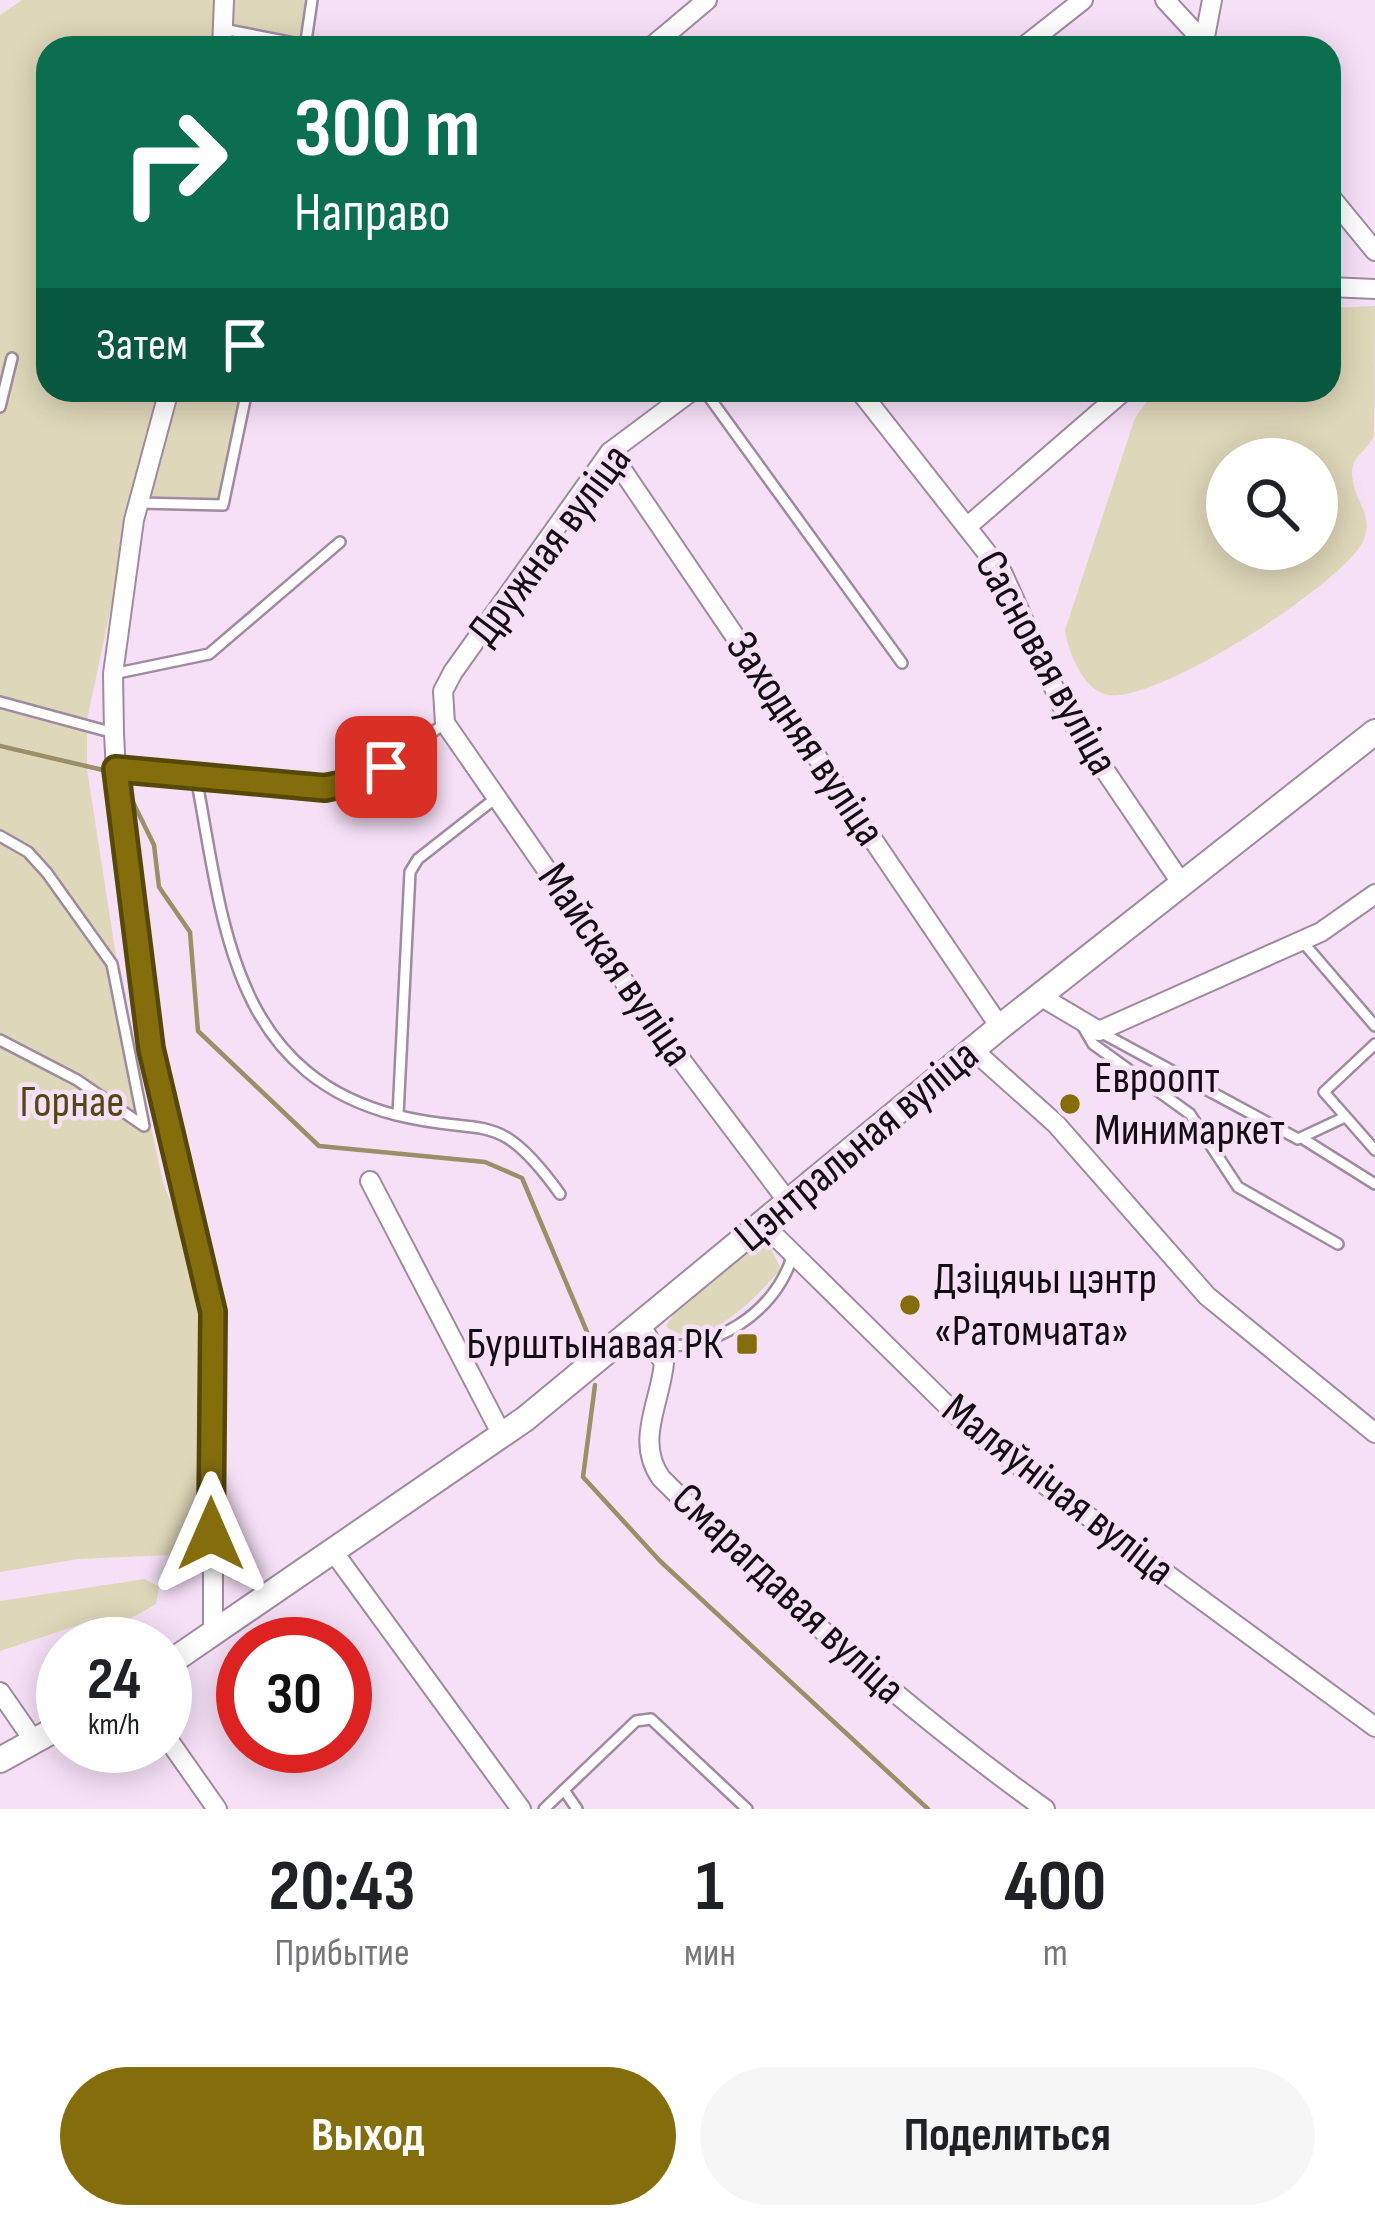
<!DOCTYPE html>
<html lang="ru">
<meta charset="utf-8">
<style>
:root{--surface:#fff;--page:#f6f6f6;--text:#202124;--muted:#757577;--accent:#846e0c}
body{margin:0;font-family:"Sofia Sans Condensed",sans-serif;background:var(--page);color:var(--text);height:100vh;display:flex;flex-direction:column;font-size:45px;white-space:nowrap}
*{box-sizing:border-box;margin:0}
p{font-size:39px;color:var(--muted)}
.icon{flex:none;width:66px;height:66px;fill:none;stroke:currentColor;stroke-width:2;stroke-linecap:round;stroke-linejoin:round}
.map{position:relative;height:1809px;overflow:hidden}
.sheet{display:flex;flex-direction:column;background:var(--surface);flex:1}
.sheet>*{flex:none}
.banner{position:absolute;left:36px;top:36px;width:1305px;height:366px;border-radius:36px;box-shadow:0 6px 30px #0003;background:#0b6e4f;color:#fff;overflow:hidden}
.controls{position:absolute;left:1206px;top:438px;display:grid;gap:24px}
.controls a{display:grid;place-items:center;width:132px;height:132px;border-radius:50%;background:var(--surface);box-shadow:0 6px 30px #0003;font-size:60px}
.speed{position:absolute;left:36px;top:1617px;display:flex;gap:24px;font-size:60px;font-weight:700;text-align:center}
.speed>*{display:grid;place-content:center;width:156px;height:156px;border-radius:50%;background:var(--surface);box-shadow:0 6px 30px #0003;line-height:1}
.speed small{font-size:30px;font-weight:400}
.speed .limit{border:18px solid #d22;background:#fff;color:#111}
.pin{position:absolute;display:grid;place-items:center;width:102px;height:102px;color:#fff;margin:-51px;border-radius:24px;box-shadow:0 6px 18px #0006}
.me{position:absolute;width:132px;margin:-66px;rotate:0deg;stroke-linejoin:round;filter:drop-shadow(0 0 9px #0008)}
.turn{display:flex;align-items:center;gap:42px;height:252px;padding:0 60px;font-size:54px}
.turn .icon{width:156px;height:156px;stroke-width:2.5}
.turn b{display:block;font-size:84px;line-height:102px}
.then{display:flex;align-items:center;height:114px;padding:0 60px;background:#0003;gap:24px;font-size:45px}
.eta{display:flex;justify-content:space-evenly;align-items:center;height:204px;text-align:center}
.eta b{font-size:72px;font-weight:700;line-height:84px}
.cta{display:flex;gap:24px;margin-top:auto;padding:24px 60px}
.cta a{flex:1;height:138px;border-radius:72px;background:var(--accent);color:#fff;font-size:48px;font-weight:700;line-height:138px;text-align:center}
.cta a+a{background:var(--page);color:var(--text)}
.map>svg:first-child{display:block}
</style>
<div class="map">
<svg width="1375" height="1809" viewBox="0 0 1375 1809">
<rect width="100%" height="100%" fill="#f6e0f6"/>
<g fill="#dfd7b9" fill-rule="evenodd">
<polygon points="22,0 307,0 300,48 48,48 48,390 157,390 87,720 87,769 120,982 163,1183 183,1232 203,1317 197,1520 186,1544 169,1555 78,1559 0,1572 0,15"/>
<path d="M1375,306c0,26 0,110 -1,129 -5,15 -23,21 -22,39 1,27 23,40 11,68 -24,44 -204,160 -254,153 -25,-3 -41,-43 -44,-65l70,-212 20,-28h174v-82zM1227,459h90v90h-90z"/>
<polygon points="175,390 242,390 220,501 151,498"/>
<path d="M768,1243l13,26c-22,25 -80,89 -115,57l10,-15 78,-67z"/>
<polygon points="145,1579 159,1587 156,1604 128,1620 97,1619 0,1651 0,1601"/>
</g>
<g fill="none" stroke-linecap="round" stroke-linejoin="round">
<g stroke="#9a8f66" stroke-width="4.5">
<polyline points="0,746 103,770"/>
<polyline points="126,788 154,845 159,887 190,932 198,1031 319,1146 485,1162 522,1178 590,1339"/>
<polyline points="595,1385 583,1477 660,1561 928,1809"/>
</g>
<g stroke="#9f8ba0" stroke-width="14">
<g id="service">
<polyline points="223,29 305,45"/>
<polyline points="305,48 312,0"/>
<polyline points="704,390 902,663"/>
<polyline points="0,407 12,358"/>
<polyline points="139,503 223,505 247,390"/>
<polyline points="113,674 209,654 340,542"/>
<polyline points="0,702 114,733"/>
<path d="M116,769l209,19c49,-10 81,-36 120,-65"/>
<path d="M196,777c27,140 33,295 200,338 90,23 100,-10 164,79"/>
<polyline points="0,836 28,852 47,873 112,964 144,1126 77,1080 0,1040"/>
<polyline points="1301,940 1375,1026"/>
<polyline points="1082,1025 1093,1044 1190,1114 1238,1187 1338,1244"/>
<polyline points="1102,1033 1298,1139 1345,1117"/>
<polyline points="1375,1044 1324,1092 1375,1150"/>
<polyline points="398,1115 410,872 418,859 497,797"/>
<polyline points="1305,1140 1375,1184"/>
<path d="M656,1345c57,7 119,-32 136,-88"/>
<polyline points="564,1790 577,1809"/>
<polyline points="544,1809 636,1721 651,1719 747,1809"/>
</g>
</g>
<g stroke="#9f8ba0" stroke-width="22">
<g id="minor">
<polyline points="1165,0 1204,42"/>
<polyline points="222,48 224,0"/>
<polyline points="650,48 707,0"/>
<polyline points="1022,48 1083,0"/>
<polyline points="1208,48 1204,42 1212,0"/>
<polyline points="1329,195 1375,251"/>
<polyline points="1329,287 1375,289"/>
<polyline points="169,390 134,520 113,674 114,733 118,811 151,1049 213,1312 213,1636"/>
<polyline points="693,390 610,452 453,672 443,691 445,723 648,1016 789,1203"/>
<polyline points="859,390 1002,572 1064,710 1182,884"/>
<polyline points="610,452 1000,1027"/>
<polyline points="968,526 1125,390"/>
<polyline points="1040,996 1099,1031 1321,932 1375,894"/>
<polyline points="972,1049 1056,1124 1207,1296 1375,1433"/>
<polyline points="370,1181 502,1435"/>
<polyline points="764,1225 976,1434 1375,1727"/>
<path d="M641,1326l23,37c-4,41 -29,78 -3,115 120,120 246,232 384,331"/>
<polyline points="335,1554 521,1809"/>
<polyline points="0,1692 34,1741"/>
<polyline points="165,1735 217,1809"/>
</g>
</g>
<g stroke="#9f8ba0" stroke-width="28">
<g id="tertiary">
<polyline points="165,1666 525,1419 1000,1027 1375,732"/>
<polyline points="0,1760 63,1725"/>
</g>
</g>
<use href="#service" stroke="#fff" stroke-width="9"/>
<use href="#minor" stroke="#fff" stroke-width="18"/>
<use href="#tertiary" stroke="#fff" stroke-width="24"/>
</g>
<g fill="none" stroke-linecap="round" stroke-linejoin="round">
<g stroke="#564808" stroke-width="30">
<polyline id="route" points="211,1534 213,1312 151,1049 116,769 325,788 358,781 386,767"/>
</g>
<use href="#route" stroke="#846e0c" stroke-width="21"/>
</g>
<g fill="#846e0c" stroke="#f6e0f6" stroke-width="4.5">
<circle cx="1070" cy="1104" r="12"/>
<circle cx="910" cy="1305" r="12"/>
<rect x="735" y="1332" width="24" height="24" rx="6"/>
</g>
<g text-anchor="middle" dominant-baseline="central" stroke-width="9" stroke-linejoin="round" paint-order="stroke">
<g font-size="45" fill="#140c14" stroke="#f6e0f6">
<text transform="translate(550 545) rotate(-53)">Дружная вуліца</text>
<text transform="translate(1046 663) rotate(61)">Сасновая вуліца</text>
<text transform="translate(805 739) rotate(56)">Заходняя вуліца</text>
<text transform="translate(615 965) rotate(55)">Майская вуліца</text>
<text transform="translate(857 1146) rotate(-40)">Цэнтральная вуліца</text>
<text transform="translate(1058 1490) rotate(38)">Маляўнічая вуліца</text>
<text transform="translate(788 1594) rotate(43)">Смарагдавая вуліца</text>
</g>
<g font-size="45" fill="#140c14" stroke="#f6e0f6" text-anchor="start">
<text x="1094" y="1078">Евроопт<tspan x="1094" dy="52">Минимаркет</tspan></text>
<text x="934" y="1279">Дзіцячы цэнтр<tspan x="934" dy="52">«Ратомчата»</tspan></text>
<text x="723" y="1344" text-anchor="end">Бурштынавая РК</text>
</g>
<g font-size="45" fill="#534713" stroke="#f6e0f6">
<text x="72" y="1102">Горнае</text>
</g>
</g>
</svg>
<div class="controls">
<a><svg class="icon" aria-label="search" viewBox="0 0 24 24"><circle cx="10" cy="10" r="6"/><path d="M15 15l6 6"/></svg></a>
</div>
<div class="speed"><div>24<small>km/h</small></div><div class="limit">30</div></div>
<div class="pin" style="left:386px;top:767px;background:#d93025"><svg class="icon" aria-label="arrive" viewBox="0 0 24 24"><path d="M6 21V4h12l-3 4 3 4H6"/></svg></div>
<svg class="me" style="left:211px;top:1534px" viewBox="-20 -20 40 40"><path d="M0-17L14 15 0 8-14 15z" fill="#846e0c" stroke="#fff" stroke-width="4"/></svg>
<div class="banner">
<div class="turn"><svg class="icon" aria-label="right" viewBox="0 0 24 24"><path d="M7 20v-9h11M14 6l5 5-5 5"/></svg><div><b>300 m</b>Направо</div></div>
<div class="then">Затем<svg class="icon" aria-label="arrive" viewBox="0 0 24 24"><path d="M6 21V4h12l-3 4 3 4H6"/></svg></div>
</div>
</div>
<section class="sheet">
<div class="eta">
<div><b>20:43</b><p>Прибытие</p></div>
<div><b>1</b><p>мин</p></div>
<div><b>400</b><p>m</p></div>
</div>
<div class="cta"><a>Выход</a><a>Поделиться</a></div>
</section>
